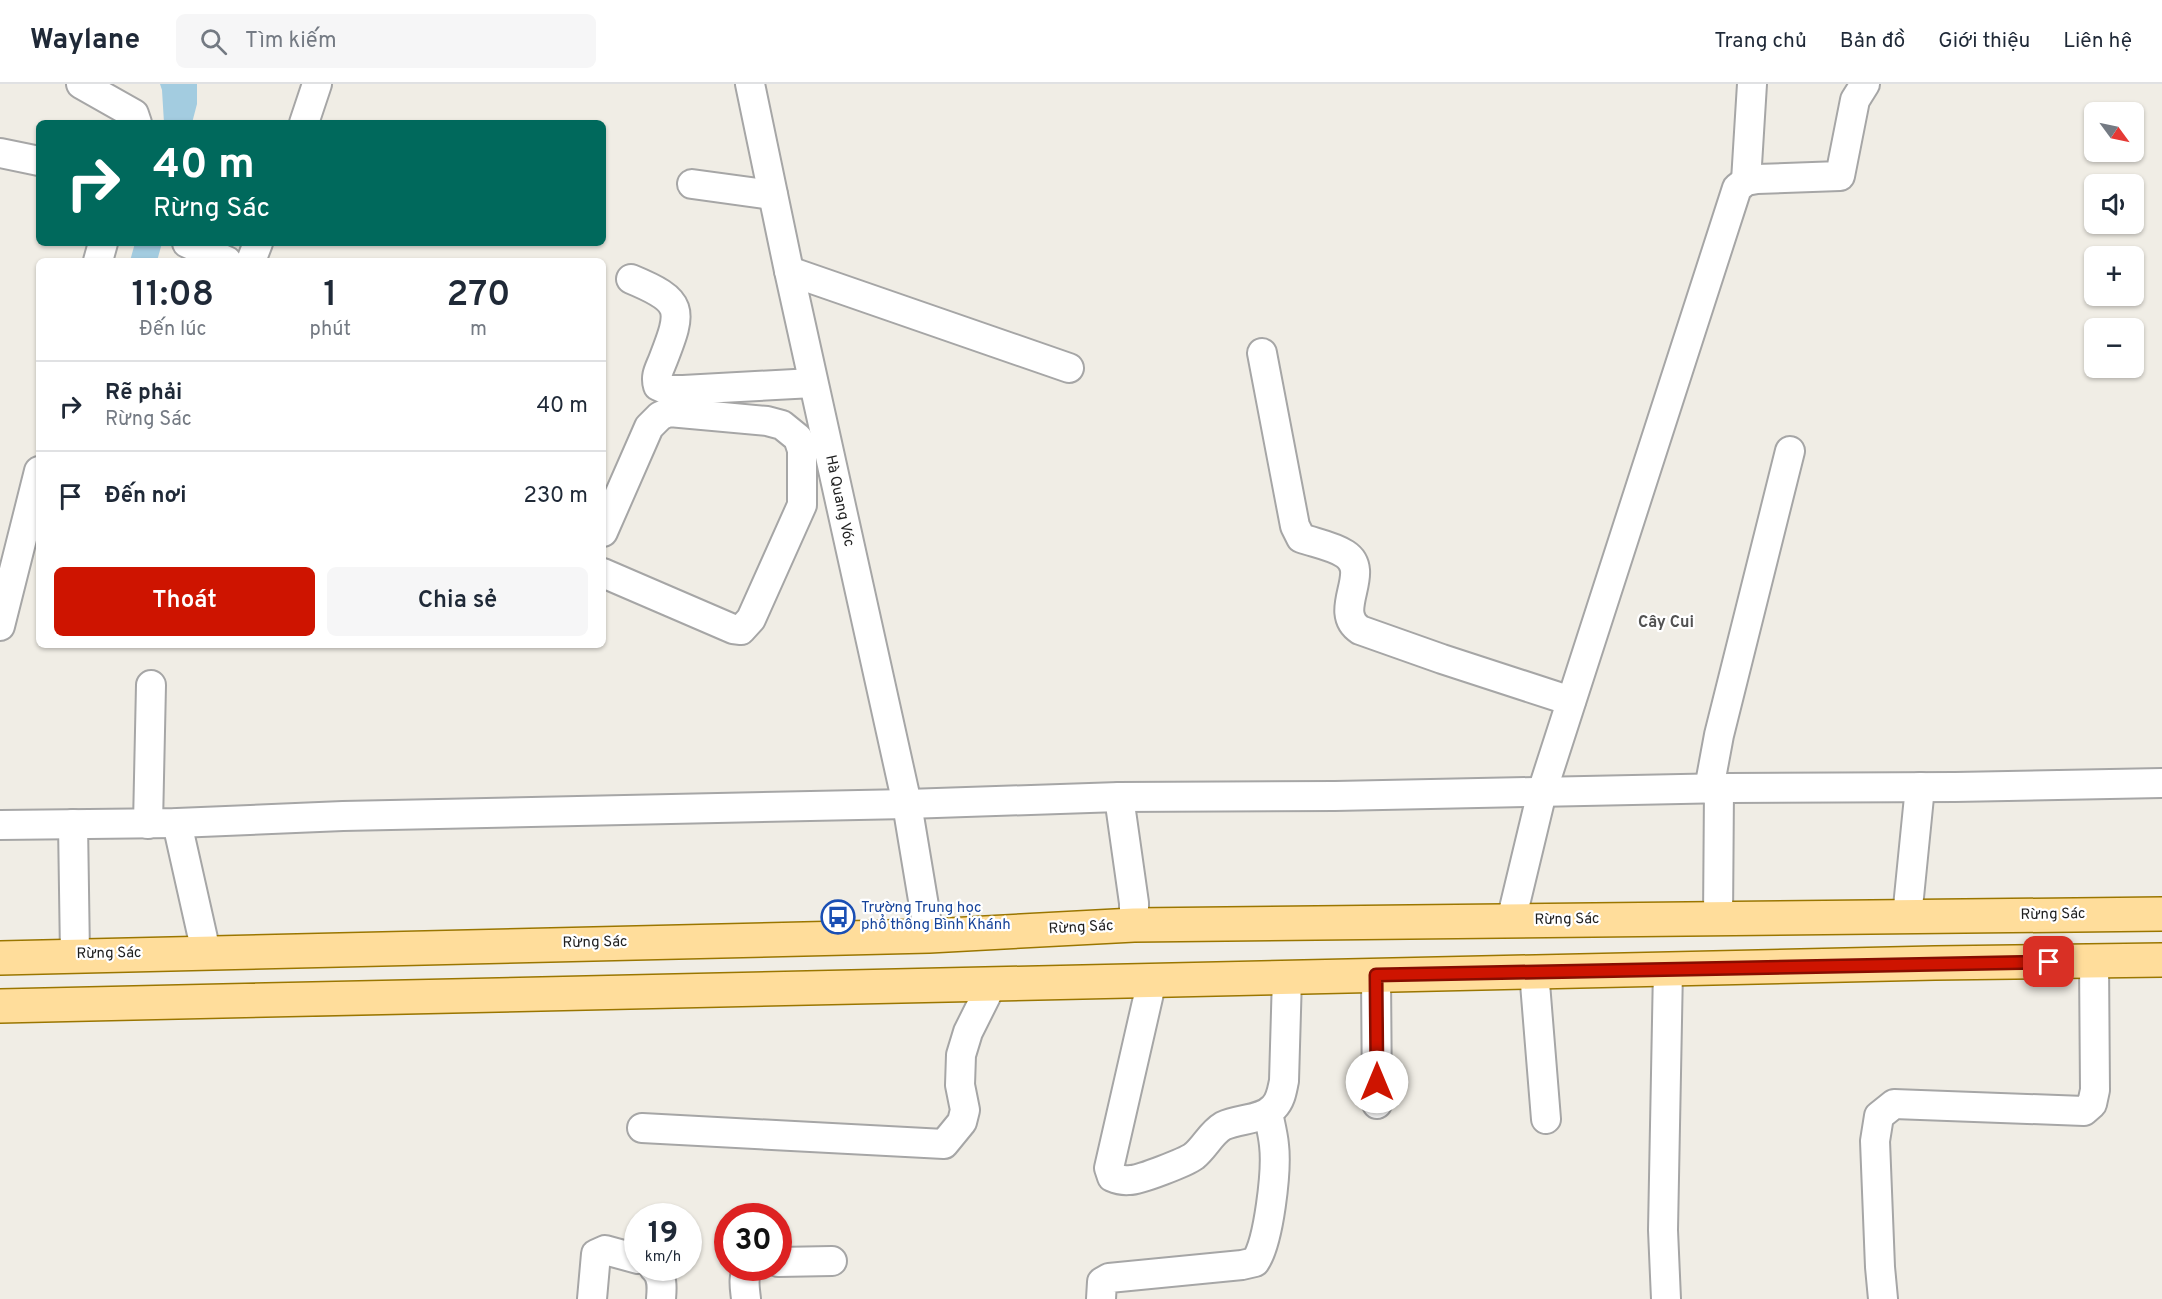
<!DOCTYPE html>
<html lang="vi">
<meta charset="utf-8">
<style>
:root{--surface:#fff;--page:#f6f6f7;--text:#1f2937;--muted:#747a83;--line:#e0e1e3;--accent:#ce1400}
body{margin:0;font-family:Overpass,sans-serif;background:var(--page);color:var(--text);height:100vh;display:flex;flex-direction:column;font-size:22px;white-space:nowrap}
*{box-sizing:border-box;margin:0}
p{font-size:20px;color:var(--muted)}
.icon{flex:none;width:33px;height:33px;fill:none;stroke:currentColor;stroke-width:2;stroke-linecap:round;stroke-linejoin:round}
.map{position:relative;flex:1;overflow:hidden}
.side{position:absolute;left:36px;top:174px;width:570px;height:390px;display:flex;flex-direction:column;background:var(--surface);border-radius:9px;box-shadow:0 2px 4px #0004}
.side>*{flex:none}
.hud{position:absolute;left:36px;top:36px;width:570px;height:126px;border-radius:9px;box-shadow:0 2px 4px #0004;background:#00695c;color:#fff;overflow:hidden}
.needle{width:39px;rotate:123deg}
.fabs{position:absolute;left:2084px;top:18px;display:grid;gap:12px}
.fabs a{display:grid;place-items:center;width:60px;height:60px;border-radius:9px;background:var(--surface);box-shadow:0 2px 4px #0004;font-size:30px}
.speed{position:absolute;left:624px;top:1119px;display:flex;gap:12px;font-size:30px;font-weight:700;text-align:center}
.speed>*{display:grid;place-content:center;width:78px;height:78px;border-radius:50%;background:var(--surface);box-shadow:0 2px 4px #0004;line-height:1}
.speed small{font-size:15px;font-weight:400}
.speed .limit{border:9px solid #d22;background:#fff;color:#111}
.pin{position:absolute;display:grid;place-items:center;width:51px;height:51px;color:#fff;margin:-26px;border-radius:12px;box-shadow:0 3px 9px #0006}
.me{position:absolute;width:66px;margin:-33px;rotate:0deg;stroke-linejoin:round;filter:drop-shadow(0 0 4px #0008)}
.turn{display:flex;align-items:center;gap:21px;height:126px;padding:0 18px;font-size:27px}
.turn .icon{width:78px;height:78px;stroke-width:2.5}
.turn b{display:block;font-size:42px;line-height:51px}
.eta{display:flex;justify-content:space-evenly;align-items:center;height:102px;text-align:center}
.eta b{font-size:36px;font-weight:600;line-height:42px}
.primary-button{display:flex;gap:12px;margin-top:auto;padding:12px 18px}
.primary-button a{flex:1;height:69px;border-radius:9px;background:var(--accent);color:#fff;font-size:24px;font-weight:600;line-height:69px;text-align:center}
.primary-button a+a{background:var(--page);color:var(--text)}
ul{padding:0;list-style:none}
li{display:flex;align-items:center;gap:18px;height:90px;padding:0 18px;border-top:2px solid var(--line)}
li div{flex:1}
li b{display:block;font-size:22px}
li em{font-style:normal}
header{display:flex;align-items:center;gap:36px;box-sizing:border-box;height:84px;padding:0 30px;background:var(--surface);border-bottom:2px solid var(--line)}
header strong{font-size:28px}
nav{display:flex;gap:33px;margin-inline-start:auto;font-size:21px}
.search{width:420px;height:54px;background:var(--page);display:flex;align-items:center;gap:15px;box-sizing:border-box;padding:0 21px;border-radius:9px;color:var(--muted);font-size:22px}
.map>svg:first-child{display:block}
</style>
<header>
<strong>Waylane</strong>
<div class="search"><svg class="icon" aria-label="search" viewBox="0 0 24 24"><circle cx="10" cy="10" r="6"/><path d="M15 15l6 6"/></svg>Tìm kiếm</div>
<nav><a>Trang chủ</a><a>Bản đồ</a><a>Giới thiệu</a><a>Liên hệ</a></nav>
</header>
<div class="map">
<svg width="2162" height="1215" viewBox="0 0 2162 1215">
<rect width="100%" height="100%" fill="#f0ede5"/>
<g fill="#a3cce0">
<polygon points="160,0 197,0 197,20 192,39 164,39 162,6"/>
<polygon points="135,159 162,159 157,177 130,177"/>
</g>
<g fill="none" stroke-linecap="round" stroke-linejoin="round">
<g stroke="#a6a6a6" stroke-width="32">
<g id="minor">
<polyline points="81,0 134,30 137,39"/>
<polyline points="750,0 789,187 907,720 929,852"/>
<polyline points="304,39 317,0"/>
<polyline points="0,69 39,77"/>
<polyline points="1746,97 1752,0"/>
<polyline points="692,100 773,111"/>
<polyline points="187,159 227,177"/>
<polyline points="98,177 103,159"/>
<polyline points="251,177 258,159"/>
<polyline points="789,187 1069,284"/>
<path d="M631,195c53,22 52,30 32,81 -4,10 -8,16 -5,26l9,4h16l130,-7"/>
<path d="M1262,269l33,173 6,12c14,5 32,8 44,16 28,18 -14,57 15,76l82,29 129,42"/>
<polyline points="603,448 649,343 660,332 669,328 767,337 782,341 798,354 802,366 802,421 751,535 741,546 733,545 603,489"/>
<polyline points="0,542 39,387"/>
<polyline points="1709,705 1719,651 1790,367"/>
<polyline points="1119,713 1134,819 1134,841"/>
<polyline points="177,739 206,868"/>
<polyline points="73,740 75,871"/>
<polyline points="148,740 151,601"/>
<polyline points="0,741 177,739 343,732 907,720 1119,713 1335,712 1729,704 1955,703 2162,699"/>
<polyline points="1907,833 1920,703"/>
<polyline points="1718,835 1719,705"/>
<polyline points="1511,837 1542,708 1737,104 1746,97 1757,95 1840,92 1855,16 1865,0"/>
<polyline points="1534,887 1546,1035"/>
<polyline points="1376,891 1377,1020"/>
<path d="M1152,896l-43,188 3,9c7,3 11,4 18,3 10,0 56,-18 64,-24 11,-9 17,-23 29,-30 16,-8 39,-5 51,-19 7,-7 8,-17 10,-26l3,-104"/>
<polyline points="642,1044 944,1060 962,1038 965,1026 960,1001 961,971 968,948 992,900"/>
<polyline points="778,1178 832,1177"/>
<path d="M654,1184c9,8 8,20 7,31"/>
<polyline points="592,1215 596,1170 605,1166 638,1175"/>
<path d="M746,1215c-1,-10 -4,-23 3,-31"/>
<path d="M1101,1215l1,-17 7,-4 133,-13 13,-3c14,-20 22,-92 19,-117 -1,-11 -4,-22 -6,-32"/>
<polyline points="1666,1215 1663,1146 1668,885"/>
<polyline points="1883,1215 1880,1183 1875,1057 1879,1032 1894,1020 2084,1027 2092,1020 2095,1006 2094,877"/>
</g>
</g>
<g stroke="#9a7600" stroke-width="36">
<g id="major">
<polyline points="0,874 929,852 1134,841 2162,830"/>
<polyline points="0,922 1935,879 2162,876"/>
</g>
</g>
<use href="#minor" stroke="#fff" stroke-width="28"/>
<use href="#major" stroke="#ffdd9b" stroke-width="33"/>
</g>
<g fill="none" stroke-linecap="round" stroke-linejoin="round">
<g stroke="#860d00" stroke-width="15">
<polyline id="route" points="1377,998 1376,891 2049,878"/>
</g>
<use href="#route" stroke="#ce1400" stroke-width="10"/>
</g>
<defs>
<g id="bus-ring" transform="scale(1.725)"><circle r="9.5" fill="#fff" stroke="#1a4fb4" stroke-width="1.5"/><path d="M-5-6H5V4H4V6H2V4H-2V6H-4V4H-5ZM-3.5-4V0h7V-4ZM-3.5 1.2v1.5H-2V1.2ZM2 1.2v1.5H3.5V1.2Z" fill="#1a4fb4"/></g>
</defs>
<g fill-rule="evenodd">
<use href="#bus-ring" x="838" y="833"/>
</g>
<g text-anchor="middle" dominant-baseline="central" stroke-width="4.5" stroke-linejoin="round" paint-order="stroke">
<g font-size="15" fill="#1f1f1f" stroke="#fff">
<text transform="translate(839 417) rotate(78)">Hà Quang Vóc</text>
<text transform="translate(2053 831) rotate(-1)">Rừng Sác</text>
<text transform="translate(1567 836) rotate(-1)">Rừng Sác</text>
<text transform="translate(1081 844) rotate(-3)">Rừng Sác</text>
<text transform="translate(595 859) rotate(-1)">Rừng Sác</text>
<text transform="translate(109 870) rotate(-1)">Rừng Sác</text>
</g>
<g font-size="15" fill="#164399" stroke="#fff" text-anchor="start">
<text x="861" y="824">Trường Trung học<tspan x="861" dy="17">phổ thông Bình Khánh</tspan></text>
</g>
<g font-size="16" font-weight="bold" fill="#525252" stroke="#fff">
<text x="1666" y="539">Cây Cui</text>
</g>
</g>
</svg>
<div class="fabs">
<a><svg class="needle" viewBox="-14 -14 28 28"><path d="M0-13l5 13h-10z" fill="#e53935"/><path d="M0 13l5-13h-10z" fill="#747a83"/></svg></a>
<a><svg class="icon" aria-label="sound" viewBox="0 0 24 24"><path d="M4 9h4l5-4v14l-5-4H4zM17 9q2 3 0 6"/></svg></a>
<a>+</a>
<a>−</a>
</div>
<div class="speed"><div>19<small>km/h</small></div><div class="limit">30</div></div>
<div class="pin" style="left:2049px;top:878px;background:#d93025"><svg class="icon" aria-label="arrive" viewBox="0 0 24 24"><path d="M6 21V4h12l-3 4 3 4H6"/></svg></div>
<svg class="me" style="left:1377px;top:998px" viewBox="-20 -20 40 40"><circle r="19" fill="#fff"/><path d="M0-13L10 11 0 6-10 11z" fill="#ce1400"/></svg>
<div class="hud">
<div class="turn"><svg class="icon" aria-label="right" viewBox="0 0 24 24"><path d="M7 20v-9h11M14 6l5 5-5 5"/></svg><div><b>40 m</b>Rừng Sác</div></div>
</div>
<section class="side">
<div class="eta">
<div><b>11:08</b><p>Đến lúc</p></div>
<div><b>1</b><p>phút</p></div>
<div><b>270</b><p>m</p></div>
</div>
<ul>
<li><svg class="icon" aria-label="right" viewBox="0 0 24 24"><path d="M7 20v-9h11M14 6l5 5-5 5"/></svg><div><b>Rẽ phải</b><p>Rừng Sác</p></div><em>40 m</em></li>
<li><svg class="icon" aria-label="arrive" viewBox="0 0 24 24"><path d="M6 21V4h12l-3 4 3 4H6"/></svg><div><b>Đến nơi</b></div><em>230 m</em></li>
</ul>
<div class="primary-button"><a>Thoát</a><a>Chia sẻ</a></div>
</section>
</div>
